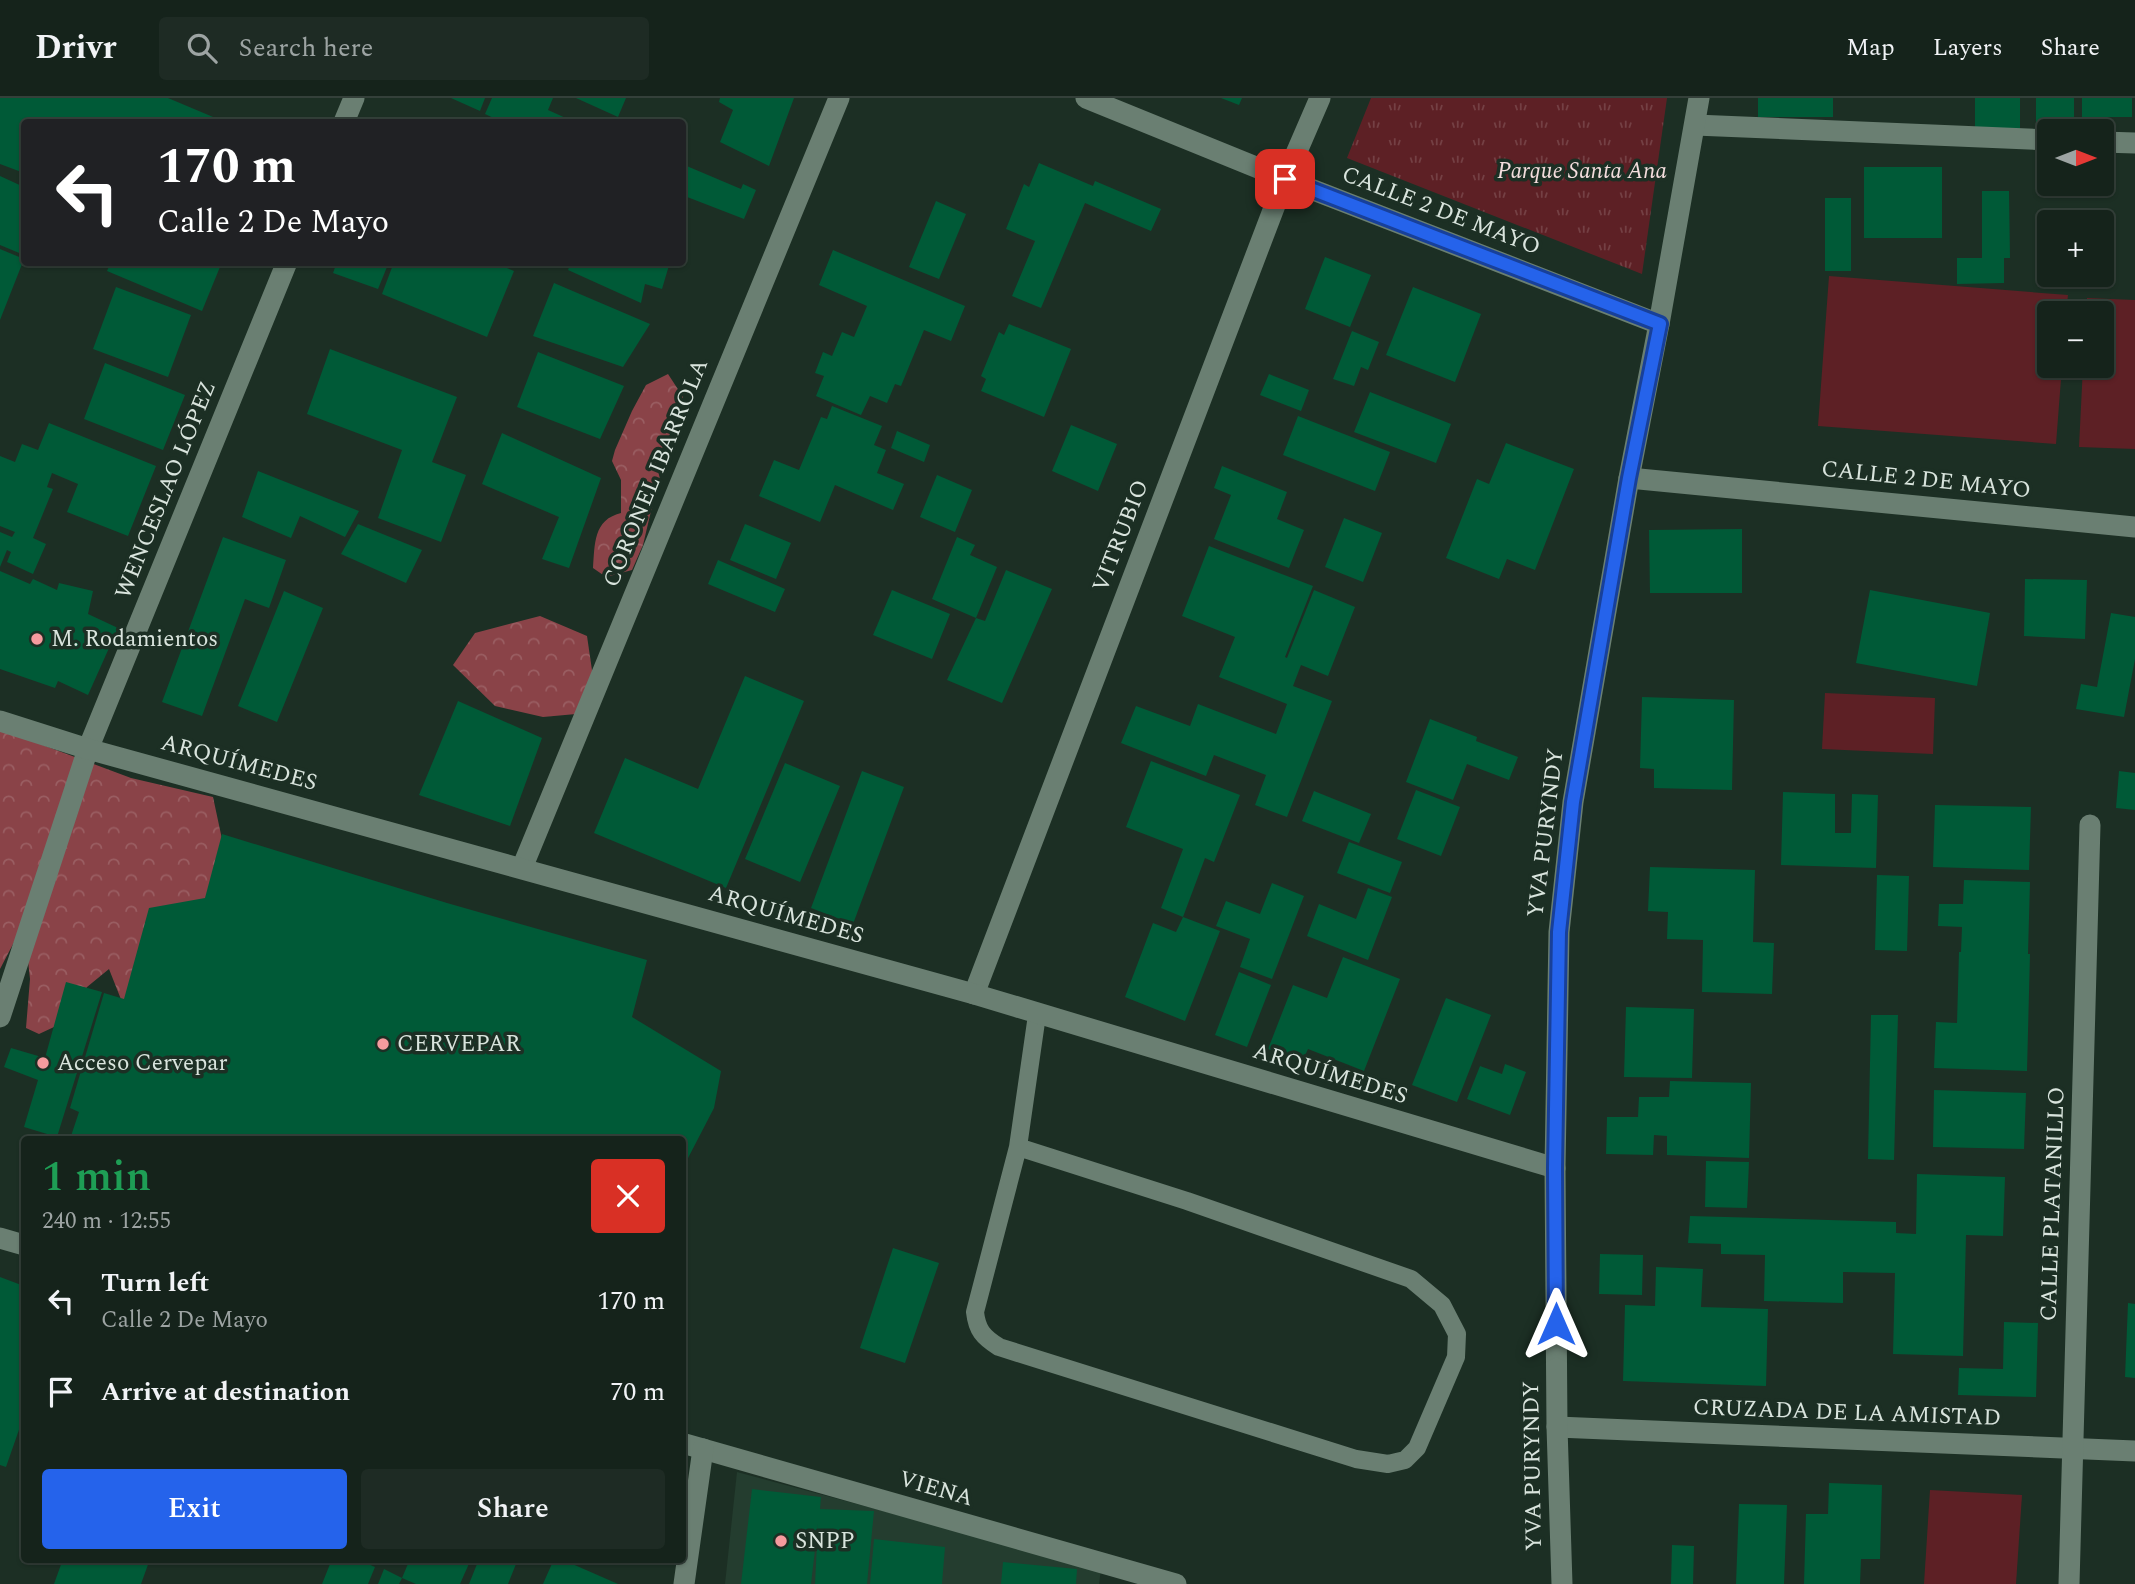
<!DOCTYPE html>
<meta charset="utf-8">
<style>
:root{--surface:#15231b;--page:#1e2b24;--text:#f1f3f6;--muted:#9da4a3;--line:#34403a;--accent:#2563eb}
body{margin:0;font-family:Spectral,serif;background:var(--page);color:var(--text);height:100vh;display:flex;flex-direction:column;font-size:26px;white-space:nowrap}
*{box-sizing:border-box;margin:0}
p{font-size:23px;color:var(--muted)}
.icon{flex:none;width:38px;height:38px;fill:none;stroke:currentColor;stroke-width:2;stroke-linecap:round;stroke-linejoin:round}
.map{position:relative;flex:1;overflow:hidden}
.drawer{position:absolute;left:21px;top:1038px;width:665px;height:427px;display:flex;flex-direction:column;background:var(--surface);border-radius:7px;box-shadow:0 2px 5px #0004,0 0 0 2px var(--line)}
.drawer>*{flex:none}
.hud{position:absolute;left:21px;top:21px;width:665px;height:147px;border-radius:7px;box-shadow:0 2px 5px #0004,0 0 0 2px var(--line);background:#202124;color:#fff;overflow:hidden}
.needle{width:46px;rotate:90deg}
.fabs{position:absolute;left:2037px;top:21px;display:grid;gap:14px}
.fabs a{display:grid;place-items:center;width:77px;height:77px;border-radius:7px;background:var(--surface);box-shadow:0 2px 5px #0004,0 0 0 2px var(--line);font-size:35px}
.pin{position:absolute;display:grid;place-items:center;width:60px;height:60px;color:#fff;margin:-30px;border-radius:14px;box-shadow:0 4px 10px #0006}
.me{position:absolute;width:77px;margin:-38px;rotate:0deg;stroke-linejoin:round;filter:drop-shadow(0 0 5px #0008)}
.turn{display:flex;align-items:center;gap:24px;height:147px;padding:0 21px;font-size:32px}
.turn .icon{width:91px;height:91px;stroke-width:2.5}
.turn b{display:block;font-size:49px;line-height:60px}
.round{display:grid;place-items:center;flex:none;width:74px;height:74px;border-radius:7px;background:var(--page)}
.head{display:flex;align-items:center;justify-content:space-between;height:119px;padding:0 21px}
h1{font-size:42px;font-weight:600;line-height:52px;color:#1e9e55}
.button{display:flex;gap:14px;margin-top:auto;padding:14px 21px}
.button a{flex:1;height:80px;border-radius:7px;background:var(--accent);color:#fff;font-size:28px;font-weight:600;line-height:80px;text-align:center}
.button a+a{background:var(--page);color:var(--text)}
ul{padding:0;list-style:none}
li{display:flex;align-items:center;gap:21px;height:91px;padding:0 21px}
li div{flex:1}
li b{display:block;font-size:26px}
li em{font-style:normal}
header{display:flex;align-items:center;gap:42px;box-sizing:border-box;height:98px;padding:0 35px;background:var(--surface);border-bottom:2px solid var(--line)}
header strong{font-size:33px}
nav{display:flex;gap:38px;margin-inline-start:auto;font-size:24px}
.search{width:490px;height:63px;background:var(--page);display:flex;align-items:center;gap:18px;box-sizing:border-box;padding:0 24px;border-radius:7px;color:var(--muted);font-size:26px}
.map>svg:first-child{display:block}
</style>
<header>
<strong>Drivr</strong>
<div class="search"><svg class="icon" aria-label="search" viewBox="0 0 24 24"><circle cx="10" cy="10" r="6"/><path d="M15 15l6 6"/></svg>Search here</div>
<nav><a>Map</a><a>Layers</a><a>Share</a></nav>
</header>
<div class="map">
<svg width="2135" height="1486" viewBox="0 0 2135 1486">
<defs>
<pattern id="grass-tufts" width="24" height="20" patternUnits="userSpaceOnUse" patternTransform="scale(1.75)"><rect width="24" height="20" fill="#5d2025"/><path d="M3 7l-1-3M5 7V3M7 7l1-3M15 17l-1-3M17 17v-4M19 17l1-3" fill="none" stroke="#744044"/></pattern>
<pattern id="forest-crowns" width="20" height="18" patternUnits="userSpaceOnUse" patternTransform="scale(1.75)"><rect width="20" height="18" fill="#8a4348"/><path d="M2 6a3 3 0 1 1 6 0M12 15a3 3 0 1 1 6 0" fill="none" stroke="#9a5e62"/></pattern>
</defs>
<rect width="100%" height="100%" fill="#1c2f24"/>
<polygon fill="#243d2f" points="737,1374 1101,1471 1099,1486 725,1486"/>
<polygon fill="url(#grass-tufts)" points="1371,0 1667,0 1642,176 1347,60"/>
<g fill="url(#forest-crowns)">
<path d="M668,276l15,23 -13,37 -9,16 -5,13 5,20 -10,28 -8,34 -11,25 -26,7 -13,-9c2,-24 0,-48 28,-55v-33l-9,-19 3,-11 17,-39 14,-26z"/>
<polygon points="540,518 587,538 594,586 576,616 543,619 495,608 453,567 475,535"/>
<polygon points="0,631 131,680 213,699 235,802 126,914 109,871 87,889 72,915 54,929 39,936 26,930 30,881 24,825 0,871"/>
</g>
<g fill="#5d2025">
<polygon points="1829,178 2068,197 2066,215 2049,215 2049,268 2062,268 2056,346 1818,328"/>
<polygon points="2087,200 2135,202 2135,351 2079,349 2083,268 2102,268 2102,215 2086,215"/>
<polygon points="1825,595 1935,600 1933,656 1822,651"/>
<polygon points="1930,1392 2022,1397 2016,1486 1924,1486"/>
</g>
<g fill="#005a37">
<polygon points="0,0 168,0 225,24 24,24 24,75 0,66"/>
<polygon points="451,0 485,0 480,13"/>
<polygon points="492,0 553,0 548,12 568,21 566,24 502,24 485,16"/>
<polygon points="576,0 626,0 618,19"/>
<polygon points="720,0 794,0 769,68 720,44 733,12 719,4"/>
<polygon points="1221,0 1242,0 1239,7"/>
<rect x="1758" y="0" width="75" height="19"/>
<rect x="1975" y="0" width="45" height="31"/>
<polygon points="2036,0 2074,0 2074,33 2036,34"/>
<rect x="2082" y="0" width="50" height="19"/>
<polygon points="1039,65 1093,88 1095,83 1161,111 1151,133 1085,105 1041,210 1012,198 1035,143 1006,131 1024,86 1029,89"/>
<polygon points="682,66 741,91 743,86 756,92 744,121 682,97"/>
<rect x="1864" y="69" width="78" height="71"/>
<polygon points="0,78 24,89 24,157 0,147"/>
<polygon points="1982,93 2009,93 2010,160 2004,160 2004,185 1957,186 1957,160 1982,160"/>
<rect x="1825" y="100" width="26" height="73"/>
<polygon points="936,103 966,116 939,181 909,169"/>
<polygon points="0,151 24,161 0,222"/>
<polygon points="833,152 965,208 951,243 924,232 901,288 895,286 887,305 870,298 861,317 816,298 824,278 815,275 823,254 832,258 842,234 854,239 867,208 819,187"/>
<polygon points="1325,159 1371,177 1350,229 1305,211"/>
<polygon points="111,164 222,164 202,213 107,173"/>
<polygon points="337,164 389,164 378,191 333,175"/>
<polygon points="394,164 492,164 514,173 487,239 382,196"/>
<polygon points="571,164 670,164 662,191 645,186 641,205 568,172"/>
<polygon points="554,185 650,226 623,269 533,238"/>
<polygon points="116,189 191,217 168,279 93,251"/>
<polygon points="1413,189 1481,216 1455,284 1386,257"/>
<polygon points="1009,226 1071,251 1044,319 981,293 986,281 981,278 999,234 1004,237"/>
<polygon points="1352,233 1379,244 1368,272 1361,269 1354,288 1333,281"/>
<polygon points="330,251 457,299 432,364 466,377 441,444 378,420 402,352 307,316"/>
<polygon points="538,254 624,288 600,341 517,309"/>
<polygon points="105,265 185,297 163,352 84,321"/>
<polygon points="1269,276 1309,292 1301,313 1260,297"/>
<polygon points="1370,294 1451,326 1436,365 1354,334"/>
<polygon points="832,308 882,328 874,347 886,352 877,375 904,386 893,412 835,387 820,424 759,398 774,362 799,372 821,319 827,321"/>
<polygon points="1298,318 1390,354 1375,393 1283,357"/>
<polygon points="49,325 156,368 128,438 67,414 78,386 52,375 47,389 53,391 33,440 46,446 33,476 7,464 11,454 7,452 0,469 0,434 12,439 15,434 0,428 0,358 15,364 22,346 38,352"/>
<polygon points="1071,327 1117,346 1098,393 1052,373"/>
<polygon points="897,333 930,347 924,364 891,350"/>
<polygon points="502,335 601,380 569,470 542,461 559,419 482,386"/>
<polygon points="1506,345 1574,371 1535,472 1507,461 1499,481 1446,460 1477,381 1489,386"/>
<polygon points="1222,368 1287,394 1277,421 1304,432 1289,470 1214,441 1231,397 1214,390"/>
<polygon points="258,373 359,413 345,439 300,418 291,440 242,419"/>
<polygon points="937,377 972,392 955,434 920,419"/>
<polygon points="1344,420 1382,435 1363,484 1325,469"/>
<polygon points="358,426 422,452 406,485 341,456"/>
<polygon points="745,426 791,445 776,481 730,462"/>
<polygon points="1742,431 1742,495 1650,495 1649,432"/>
<polygon points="223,439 286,462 269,510 245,501 202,618 162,604"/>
<polygon points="957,439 975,447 970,457 997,469 976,520 932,501"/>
<polygon points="1209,448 1313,488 1285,559 1287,560 1314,492 1355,509 1328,578 1301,567 1293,588 1332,603 1287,719 1255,707 1266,677 1214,657 1206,678 1121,645 1136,608 1190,628 1198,606 1276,636 1287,606 1219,579 1235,539 1182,518"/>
<polygon points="718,462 785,491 775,514 708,486"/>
<polygon points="1006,472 1052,491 1002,605 947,582 976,520 985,523"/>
<polygon points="0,473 30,486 33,481 57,492 59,485 93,493 88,516 118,530 88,597 58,583 55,590 0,571"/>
<polygon points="2025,481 2087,482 2085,541 2024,538"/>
<polygon points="892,492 950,516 932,561 873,537"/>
<polygon points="1870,492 1990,515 1977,588 1856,565"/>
<polygon points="284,493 323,510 277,624 238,608"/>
<polygon points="2111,515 2135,519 2135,561 2124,619 2076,611 2081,586 2097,589"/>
<polygon points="745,578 804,603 726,790 594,735 625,660 698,691"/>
<polygon points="1642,599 1734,602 1732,692 1654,690 1654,671 1640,670"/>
<polygon points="458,603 542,640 510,728 419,697"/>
<polygon points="1430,621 1477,639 1476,643 1518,659 1509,682 1467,666 1453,702 1406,684"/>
<polygon points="1151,663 1240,697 1214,764 1205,760 1183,819 1161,810 1183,751 1126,729"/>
<polygon points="785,665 840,688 800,784 745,761"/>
<polygon points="862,673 904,689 853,826 811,810"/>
<polygon points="2119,673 2135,675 2135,712 2116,710"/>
<polygon points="1416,692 1460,709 1441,758 1397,741"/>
<polygon points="1314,693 1371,716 1359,745 1302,723"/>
<polygon points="1783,694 1835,696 1835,735 1851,735 1852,696 1878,697 1876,770 1781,767"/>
<polygon points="1935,707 2031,709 2029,772 1933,769"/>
<polygon points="222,736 447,805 647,862 632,919 721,973 714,1010 687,1062 686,1108 683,1117 682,1041 70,1041 79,1014 70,1010 104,895 124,901 149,810 205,800"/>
<polygon points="1349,744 1402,764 1390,795 1337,775"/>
<polygon points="1650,769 1755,772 1753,844 1774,845 1772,896 1702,894 1703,842 1667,841 1668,814 1648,813"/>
<polygon points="1877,777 1909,778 1907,853 1875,852"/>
<polygon points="1964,782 2030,784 2028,856 2030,856 2027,973 1934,970 1936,924 1957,925 1959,854 1961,854 1962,829 1938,828 1939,806 1963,806"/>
<polygon points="1272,785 1304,798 1272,881 1240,869 1250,841 1216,828 1226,803 1260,816"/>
<polygon points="1368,790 1392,799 1368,862 1307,838 1319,806 1356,821"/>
<polygon points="1183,819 1220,833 1185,923 1125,899 1153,825 1176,834"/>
<polygon points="1343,859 1400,881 1364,973 1308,951 1302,964 1268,951 1293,887 1327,900"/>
<polygon points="1239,874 1271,887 1247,949 1215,937"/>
<polygon points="66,884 102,894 57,1039 24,1029 38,982 4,969 11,950 45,960"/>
<polygon points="1446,900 1491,917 1457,1004 1412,987"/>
<polygon points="1626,909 1694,911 1692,980 1624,979"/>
<polygon points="1871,917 1898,917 1894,1062 1868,1061"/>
<polygon points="1505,966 1526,974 1510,1017 1467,1001 1480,968 1502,976"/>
<polygon points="1670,983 1751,985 1749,1060 1667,1057 1667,1038 1654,1037 1653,1057 1606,1056 1607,1019 1638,1019 1639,999 1669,999"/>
<polygon points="1934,992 2026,995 2024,1051 1933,1049"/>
<polygon points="1706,1063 1749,1064 1747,1110 1705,1109"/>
<polygon points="1917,1076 2005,1079 2003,1138 1966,1137 1963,1258 1893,1256 1895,1175 1843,1174 1843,1205 1764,1203 1765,1157 1721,1156 1721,1146 1688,1145 1690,1118 1896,1124 1896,1135 1916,1136"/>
<polygon points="893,1150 939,1165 905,1265 860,1250"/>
<polygon points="1600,1156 1643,1157 1642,1197 1599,1196"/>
<polygon points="1656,1169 1703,1171 1701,1209 1768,1211 1766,1288 1623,1283 1625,1207 1655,1208"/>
<polygon points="0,1179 24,1188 24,1327 21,1326 6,1369 0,1367"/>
<polygon points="2128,1205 2135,1206 2135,1280 2125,1279"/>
<polygon points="2004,1224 2038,1225 2036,1299 1958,1297 1959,1270 2003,1271"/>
<polygon points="1829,1385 1882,1387 1880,1461 1861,1461 1860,1486 1804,1486 1806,1416 1828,1416"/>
<polygon points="752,1391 821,1399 820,1411 874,1413 867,1486 815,1486 818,1426 811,1486 741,1486"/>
<polygon points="1739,1406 1787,1407 1784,1486 1736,1486"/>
<polygon points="874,1441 945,1449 942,1486 870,1486"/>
<polygon points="1672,1447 1694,1448 1693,1486 1671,1486"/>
<polygon points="63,1461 150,1461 141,1486 54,1486"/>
<polygon points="332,1461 357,1461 375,1469 368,1486 322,1486"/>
<polygon points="410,1461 471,1461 460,1486 416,1486 402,1480"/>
<polygon points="479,1461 518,1461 508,1486 469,1486"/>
<polygon points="554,1461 561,1461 618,1486 543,1486"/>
<polygon points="1003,1464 1077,1471 1076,1486 1001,1486"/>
<polygon points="384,1471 402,1480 399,1486 378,1486"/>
</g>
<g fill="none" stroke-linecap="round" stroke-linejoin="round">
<path stroke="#6a7f72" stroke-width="18" d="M1018,1049l169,54 224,78 31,26 15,29 -1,23 -39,91 -12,12 -17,4 -32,-5 -357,-112c-16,-10 -22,-17 -24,-35l43,-165 19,-132"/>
<g stroke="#6a7f72" stroke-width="21">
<polyline points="1086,0 1285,81 1659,226"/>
<polyline points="344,24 354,0"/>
<polyline points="1695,27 2049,42"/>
<polyline points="2102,44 2135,45"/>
<polyline points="1629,380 2135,429"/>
<polyline points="522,770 839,0"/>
<polyline points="974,896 1285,81 1320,0"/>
<polyline points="0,919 88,651 287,164"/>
<polyline points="0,1140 24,1147"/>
<polyline points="1557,1329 2135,1353"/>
<polyline points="682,1345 1176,1486"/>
<polyline points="684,1486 703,1351"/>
<polyline points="2069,1486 2090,727"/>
</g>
<g stroke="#6a7f72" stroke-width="21">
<polyline points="0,623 88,651 974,896 1555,1070"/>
<polyline points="1562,1486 1557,1329 1555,1070 1559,834 1573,704 1629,380 1659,226 1699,0"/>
</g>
</g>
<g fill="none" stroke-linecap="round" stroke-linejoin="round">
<g stroke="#184099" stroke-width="18">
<polyline id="route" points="1285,81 1660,226 1629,380 1573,704 1559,834 1555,1070 1556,1226"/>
</g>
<use href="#route" stroke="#2563eb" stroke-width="12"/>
</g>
<g fill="#f59b9e" stroke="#1c2f24" stroke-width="2.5">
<circle cx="37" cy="541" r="7"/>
<circle cx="383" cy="946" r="7"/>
<circle cx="43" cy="965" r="7"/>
<circle cx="781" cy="1443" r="7"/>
</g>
<g text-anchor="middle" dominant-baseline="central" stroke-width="7" stroke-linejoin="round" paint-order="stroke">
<g font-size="23" font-style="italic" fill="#f4dddd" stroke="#1c2f24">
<text x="1582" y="73">Parque Santa Ana</text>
</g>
<g font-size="23" fill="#d9e4dd" stroke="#1c2f24">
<text transform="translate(1441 113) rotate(21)">CALLE 2 DE MAYO</text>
<text transform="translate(656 375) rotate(-68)">CORONEL IBARROLA</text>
<text transform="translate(1926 382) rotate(6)">CALLE 2 DE MAYO</text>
<text transform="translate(166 392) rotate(-68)">WENCESLAO LÓPEZ</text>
<text transform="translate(1121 438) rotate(-69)">VITRUBIO</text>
<text transform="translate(239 665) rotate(15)">ARQUÍMEDES</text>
<text transform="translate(1546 735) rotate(-83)">YVA PURYNDY</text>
<text transform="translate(786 817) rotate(16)">ARQUÍMEDES</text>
<text transform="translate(1330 976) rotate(17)">ARQUÍMEDES</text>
<text transform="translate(2053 1106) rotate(-88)">CALLE PLATANILLO</text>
<text transform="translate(1847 1315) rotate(2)">CRUZADA DE LA AMISTAD</text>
<text transform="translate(1533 1368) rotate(-91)">YVA PURYNDY</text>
<text transform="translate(936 1391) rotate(16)">VIENA</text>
</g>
<g font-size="23" fill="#d9e4dd" stroke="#1c2f24" text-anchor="start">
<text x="51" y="541">M. Rodamientos</text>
<text x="397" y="946">CERVEPAR</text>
<text x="57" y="965">Acceso Cervepar</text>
<text x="795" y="1443">SNPP</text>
</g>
</g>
</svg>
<div class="fabs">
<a><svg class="needle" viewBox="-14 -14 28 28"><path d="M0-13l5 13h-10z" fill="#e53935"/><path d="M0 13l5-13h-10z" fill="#9da4a3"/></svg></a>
<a>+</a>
<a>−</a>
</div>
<div class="pin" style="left:1285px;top:81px;background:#d93025"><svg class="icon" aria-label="arrive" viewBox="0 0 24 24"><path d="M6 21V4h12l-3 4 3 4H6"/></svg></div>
<svg class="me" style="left:1556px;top:1226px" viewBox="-20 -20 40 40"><path d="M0-17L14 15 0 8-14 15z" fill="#2563eb" stroke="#fff" stroke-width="4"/></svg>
<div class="hud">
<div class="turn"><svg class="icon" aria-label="left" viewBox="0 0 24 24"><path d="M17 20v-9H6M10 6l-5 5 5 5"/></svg><div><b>170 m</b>Calle 2 De Mayo</div></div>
</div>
<section class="drawer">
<div class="head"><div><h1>1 min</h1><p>240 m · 12:55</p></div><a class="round" style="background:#d93025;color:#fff"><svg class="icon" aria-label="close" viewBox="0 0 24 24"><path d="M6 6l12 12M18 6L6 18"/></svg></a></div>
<ul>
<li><svg class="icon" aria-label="left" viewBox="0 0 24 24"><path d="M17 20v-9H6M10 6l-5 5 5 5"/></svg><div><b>Turn left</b><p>Calle 2 De Mayo</p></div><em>170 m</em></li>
<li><svg class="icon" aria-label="arrive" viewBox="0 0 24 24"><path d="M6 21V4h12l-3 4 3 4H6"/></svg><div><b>Arrive at destination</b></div><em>70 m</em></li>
</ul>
<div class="button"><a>Exit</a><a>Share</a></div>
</section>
</div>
